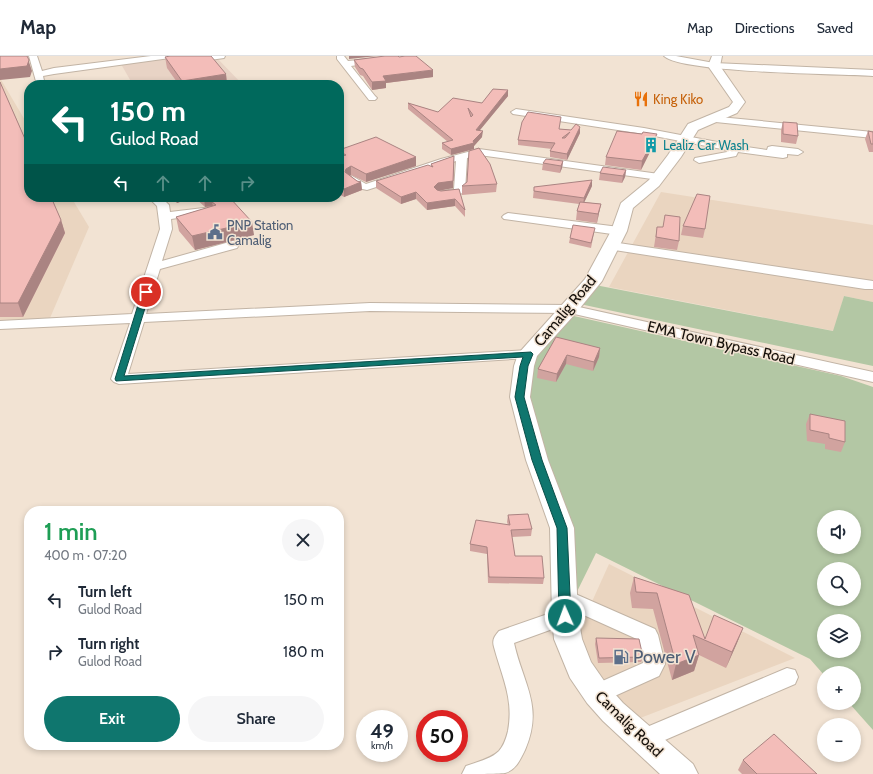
<!DOCTYPE html>
<meta charset="utf-8">
<style>
:root{--surface:#fff;--page:#f6f6f7;--text:#1f2937;--muted:#747a83;--line:#e0e1e3;--accent:#0f766e}
body{margin:0;font-family:Cabin,sans-serif;background:var(--page);color:var(--text);height:100vh;display:flex;flex-direction:column;font-size:15px;white-space:nowrap}
*{box-sizing:border-box;margin:0}
p{font-size:13px;color:var(--muted)}
.icon{flex:none;width:22px;height:22px;fill:none;stroke:currentColor;stroke-width:2;stroke-linecap:round;stroke-linejoin:round}
.map{position:relative;flex:1;overflow:hidden}
.panel{position:absolute;left:24px;top:450px;width:320px;height:244px;display:flex;flex-direction:column;background:var(--surface);border-radius:16px;box-shadow:0 2px 6px #0003}
.panel>*{flex:none}
.hud{position:absolute;left:24px;top:24px;width:320px;height:122px;border-radius:16px;box-shadow:0 2px 6px #0003;background:#00695c;color:#fff;overflow:hidden}
.fabs{position:absolute;left:817px;top:454px;display:grid;gap:8px}
.fabs a{display:grid;place-items:center;width:44px;height:44px;border-radius:50%;background:var(--surface);box-shadow:0 2px 6px #0003;font-size:20px}
.speed{position:absolute;left:356px;top:654px;display:flex;gap:8px;font-size:20px;font-weight:700;text-align:center}
.speed>*{display:grid;place-content:center;width:52px;height:52px;border-radius:50%;background:var(--surface);box-shadow:0 2px 6px #0003;line-height:1}
.speed small{font-size:10px;font-weight:400}
.speed .limit{border:6px solid #d22;background:#fff;color:#111}
.pin{position:absolute;display:grid;place-items:center;width:34px;height:34px;color:#fff;margin:-17px;border:2px solid #fff;border-radius:50%;box-shadow:0 1px 4px #0007}
.me{position:absolute;width:44px;margin:-22px;rotate:358deg;stroke-linejoin:round;filter:drop-shadow(0 0 3px #0008)}
.turn{display:flex;align-items:center;gap:14px;height:84px;padding:0 20px;font-size:18px}
.turn .icon{width:52px;height:52px;stroke-width:2.5}
.turn b{display:block;font-size:28px;line-height:34px}
.lanes{display:flex;align-items:center;height:38px;padding:0 20px;background:#0003;justify-content:center;gap:20px;direction:ltr}
.lanes .off{opacity:.35}
.round{display:grid;place-items:center;flex:none;width:42px;height:42px;border-radius:21px;background:var(--page)}
.overview{display:flex;align-items:center;justify-content:space-between;height:68px;padding:0 20px}
h1{font-size:24px;font-weight:600;line-height:30px;color:#1e9e55}
.action{display:flex;gap:8px;margin-top:auto;padding:8px 20px}
.action a{flex:1;height:46px;border-radius:24px;background:var(--accent);color:#fff;font-size:16px;font-weight:600;line-height:46px;text-align:center}
.action a+a{background:var(--page);color:var(--text)}
ul{padding:0;list-style:none}
li{display:flex;align-items:center;gap:12px;height:52px;padding:0 20px}
li div{flex:1}
li b{display:block;font-size:15px}
li em{font-style:normal}
header{display:flex;align-items:center;gap:24px;box-sizing:border-box;height:56px;padding:0 20px;background:var(--surface);border-bottom:1px solid var(--line)}
header strong{font-size:19px}
nav{display:flex;gap:22px;margin-inline-start:auto;font-size:14px}
.map>svg:first-child{display:block}
</style>
<header>
<strong>Map</strong>
<nav><a>Map</a><a>Directions</a><a>Saved</a></nav>
</header>
<div class="map">
<svg width="873" height="718" viewBox="0 0 873 718">
<rect width="100%" height="100%" fill="#f2e3d3"/>
<polygon fill="#e8d3c5" points="177,0 215,0 243,29 133,29 121,8"/>
<g fill="#ead5c0">
<polygon points="0,22 29,71 29,141 71,141 89,171 50,262 0,265"/>
<polygon points="661,136 873,169 873,246 844,240 834,275 609,231"/>
<polygon points="609,508 795,602 630,666 586,615 576,581"/>
</g>
<g fill="#b3c7a4" fill-rule="evenodd">
<polygon points="590,228 833,275 844,240 873,246 873,310 575,247"/>
<path d="M565,258l276,62 32,11v343l-24,-27h5v-30h-30v2l-14,-16 -214,-106 -31,63 -3,-88 -25,-68 -13,-94zM824,461h30v30h-30zM824,513h30v30h-30zM824,565h30v30h-30z"/>
</g>
<g fill="none" stroke-linecap="round" stroke-linejoin="round">
<g stroke="#c2b4a5" stroke-width="2">
<g id="minor">
<polygon points="29,0 37,0 42,15 54,12 151,0 174,0 170,2 54,18 43,20 45,29 37,29"/>
<polygon points="210,0 225,0 224,2 210,4 209,2"/>
<polygon points="337,0 344,0 348,5 379,2 380,4 379,6 351,10 375,40 377,42 375,44 369,44 337,3"/>
<path d="M664,0h12l38,7 159,7v6c-33,-2 -192,-3 -209,-20z"/>
<polygon points="516,53 644,72 733,89 767,94 768,91 772,90 798,93 803,96 798,99 787,98 787,101 783,102 738,96 736,100 699,107 694,104 695,102 727,96 727,94 644,78 513,58 511,56"/>
<polygon points="709,60 873,76 873,82 706,65 704,63 706,61"/>
<path d="M479,93l180,25 5,3 -5,3 -180,-25 -12,3 -2,33c-5,5 -20,7 -27,5l-2,-2 2,-2 16,-3 2,-28 -89,29 -9,-2 -11,-9 5,-3 14,8 75,-25z"/>
<polygon points="148,141 161,141 169,149 170,156 212,151 216,152 218,154 216,156 212,157 171,163 172,173 162,205 233,185 237,186 239,189 237,192 160,213 146,258 370,247 570,249 873,316 873,326 570,257 370,255 144,266 128,318 528,294 533,295 535,298 533,301 528,302 119,328 114,326 111,323 130,267 0,273 0,265 132,258 160,173 157,150"/>
<polygon points="508,157 619,171 623,172 625,175 623,178 619,179 504,163 502,161 504,159"/>
<polygon points="612,186 873,225 873,233 865,233 608,193 606,190 608,187"/>
<polygon points="564,533 655,573 658,579 665,608 659,620 597,648 589,645 586,638 589,631 643,607 639,584 557,547 554,541 557,535"/>
<path d="M565,552l7,2 3,6 -3,6 -58,21c9,41 30,63 11,107 -5,10 -9,20 -20,23 -8,1 -33,1 -43,1l4,-8c11,-4 25,-7 33,-15 5,-6 7,-12 9,-20 6,-32 -6,-54 -14,-84 -2,-7 0,-10 5,-16z"/>
<polygon points="787,612 795,614 798,621 795,628 651,690 643,694 635,690 632,683 635,676"/>
</g>
</g>
<g stroke="#c2b4a5" stroke-width="2">
<polygon id="major" points="712,0 722,0 720,10 745,46 737,57 698,74 681,101 659,130 633,152 627,175 602,225 576,257 537,300 534,310 530,341 548,404 574,472 578,560 582,583 591,606 607,629 623,647 693,708 698,718 660,718 603,665 587,647 570,622 554,583 552,560 550,472 526,404 510,341 514,310 518,298 585,223 611,175 621,147 649,124 668,99 688,68 729,51 733,46 708,10"/>
</g>
<use href="#minor" fill="#fff" fill-rule="evenodd"/>
<use href="#major" fill="#fff" fill-rule="evenodd"/>
</g>
<g fill="#d1a39f">
<polygon points="165,1 226,18 227,29 179,29 167,12"/>
<polygon points="354,4 433,21 386,27 386,32 372,34 363,20 360,19 355,11"/>
<polygon points="0,26 61,164 65,177 23,261 0,261"/>
<polygon points="508,34 508,40 480,74 482,81 474,90 474,93 451,99 442,93 442,87 448,86 408,53 408,47 438,56 482,47"/>
<polygon points="783,66 798,80 796,88 781,86 781,74"/>
<polygon points="580,71 580,77 567,104 550,101 550,95 552,93 518,89 518,84 559,73 571,74"/>
<polygon points="868,75 873,76 873,96 869,96 865,83"/>
<polygon points="655,86 641,114 605,109 606,101"/>
<polygon points="339,94 416,101 416,110 366,126 351,119 350,119 357,125 361,126 362,134 344,141 339,138"/>
<polygon points="454,100 453,132 439,134 441,135 459,133 465,154 465,161 455,150 427,154 416,143 401,148 376,132 376,125 431,110 431,108"/>
<polygon points="563,105 562,112 560,117 542,114 543,107"/>
<polygon points="626,114 625,121 622,127 599,124 600,117"/>
<polygon points="497,128 496,136 462,139 462,130"/>
<polygon points="592,130 584,146 601,148 599,157 597,167 576,164 577,155 579,148 533,142 534,131"/>
<polygon points="169,141 241,141 232,144 254,179 195,194 179,175 176,161 213,150 205,151 194,141 177,147"/>
<polygon points="683,170 705,173 703,182 681,179"/>
<polygon points="657,171 679,185 677,194 654,191"/>
<polygon points="594,177 591,192 569,187 570,182"/>
<polygon points="556,281 600,292 599,301 593,315 566,308 556,326 537,322 538,313"/>
<polygon points="810,358 845,386 841,396 825,393 825,388 807,385 806,368"/>
<polygon points="508,459 532,473 531,480 512,481 515,500 544,522 543,528 488,527 487,498 470,495 470,488 508,469 507,466"/>
<polygon points="634,521 689,539 705,583 743,572 737,587 726,612 699,599 694,615 672,624 653,553 632,552 630,537"/>
<polygon points="596,582 643,601 641,606 598,607 595,588"/>
<polygon points="743,704 817,718 742,718 738,714"/>
</g>
<g fill="#aa8482">
<polygon points="27,0 32,15 30,21 0,24 0,13"/>
<polygon points="349,0 377,0 349,3"/>
<polygon points="433,14 433,21 386,27 386,32 372,34 372,26 383,20"/>
<polygon points="226,18 227,29 183,29 182,25"/>
<polygon points="508,34 508,40 475,80 476,74"/>
<polygon points="580,71 580,77 567,104 567,98"/>
<polygon points="483,75 482,81 474,90 474,93 451,99 451,93 473,85"/>
<polygon points="657,78 655,86 641,114 642,105"/>
<polygon points="454,100 453,132 438,135 434,131 438,127"/>
<polygon points="416,101 416,110 366,126 366,118"/>
<polygon points="563,105 562,112 560,117 561,110"/>
<polygon points="351,110 351,119 346,122 346,124 346,113"/>
<polygon points="626,114 625,121 622,127 623,120"/>
<polygon points="592,124 592,130 583,149 584,142"/>
<polygon points="361,126 362,134 344,141 344,133"/>
<polygon points="416,136 416,143 401,148 401,141"/>
<polygon points="175,141 194,141 177,147"/>
<polygon points="218,141 241,141 216,149 212,146 213,150 205,151 204,142"/>
<polygon points="455,143 455,150 427,154 427,147"/>
<polygon points="601,148 599,157 597,167 598,158"/>
<polygon points="61,164 65,177 23,261 18,247"/>
<polygon points="252,166 254,179 195,194 192,180"/>
<polygon points="600,292 599,301 593,315 594,306"/>
<polygon points="567,299 566,308 556,326 557,318"/>
<polygon points="743,572 737,587 726,612 732,596"/>
<polygon points="699,599 694,615 672,624 676,608"/>
</g>
<g fill="#f3bdb9" stroke="#aa8482" fill-rule="evenodd">
<polygon points="0,0 27,0 29,4 27,10 0,13"/>
<polygon points="170,0 211,0 226,18 182,25 165,1"/>
<polygon points="385,0 398,0 399,1 405,0 416,0 433,14 383,20 386,25 372,26 363,13 360,12 354,4"/>
<polygon points="0,26 29,92 29,141 51,141 61,164 18,247 0,247"/>
<path d="M493,33l15,1 -32,40 7,1 -10,10 1,2 -23,6 -9,-6 11,-3 -45,-37 30,9 15,-14 29,5zM468,52l5,7 -2,2z"/>
<path d="M528,56l33,5 -2,12 12,1 5,-6 4,3 -13,27 -17,-3 5,-8 -37,-3 4,-18zM570,76l-5,6h-3z"/>
<polygon points="783,66 797,67 798,80 783,78"/>
<polygon points="617,75 642,78 643,76 657,78 642,105 606,101"/>
<polygon points="868,75 873,76 873,88 871,88"/>
<polygon points="376,81 416,101 366,118 351,110 346,113 345,116 357,125 361,126 344,133 339,130 339,101 346,99 339,95 339,94"/>
<polygon points="479,92 490,108 497,128 462,130 467,126 469,95"/>
<polygon points="454,100 453,125 438,127 434,131 437,134 441,135 459,133 465,154 455,143 427,147 416,136 401,141 376,125 428,109 433,111 431,108"/>
<polygon points="546,103 563,105 561,110 543,107"/>
<polygon points="603,111 626,114 623,120 600,117"/>
<polygon points="592,124 584,142 534,135 534,131"/>
<polygon points="697,138 710,140 705,173 683,170"/>
<polygon points="202,141 218,141 204,142"/>
<polygon points="230,142 252,166 192,180 176,161 216,149 212,146"/>
<polygon points="580,146 601,148 598,158 577,155"/>
<polygon points="665,159 680,161 679,185 656,181 657,171 663,171"/>
<polygon points="573,169 595,172 591,187 570,182"/>
<polygon points="556,281 600,292 594,306 567,299 557,318 538,313"/>
<polygon points="810,358 845,365 845,386 829,382 829,378 810,374"/>
<polygon points="528,458 532,473 511,474 515,500 542,500 544,522 489,521 487,491 470,488 476,464 510,469 508,459"/>
<polygon points="634,521 689,539 705,583 714,559 743,572 732,596 693,579 699,599 676,608 657,537 636,536"/>
<polygon points="596,582 639,583 643,601 599,602"/>
<polygon points="774,678 817,718 757,718 743,704"/>
</g>
<polygon fill="#0f766e" stroke="#0a4d48" points="146,234 150,236 124,320 531,296 533,298 528,310 524,341 542,404 567,472 571,560 569,563 565,564 561,563 559,560 557,472 532,404 515,341 520,310 523,301 116,325 115,323 142,236"/>
<defs>
<g id="restaurant-bare" transform="scale(1.2)"><path d="M-5-6h1v4h1v-4h1v4h1v-4h1v5L-1.5 .5V6h-2V.5L-5-1ZM5-6V6H3V1.5H1.5Q1.5-4 5-6Z" fill="#e8710a" stroke="#f2e3d3" stroke-width="2.5" paint-order="stroke"/></g>
<g id="building-bare" transform="scale(1.2)"><path d="M-4-6H4V6H1V3H-1V6H-4ZM-2.5-4.3h1.7v1.8h-1.7ZM.8-4.3h1.7v1.8H.8ZM-2.5-1h1.7V.8h-1.7ZM.8-1h1.7V.8H.8Z" fill="#0f9aa8" stroke="#f2e3d3" stroke-width="2.5" paint-order="stroke"/></g>
<g id="civic-bare" transform="scale(1.2)"><path d="M-.6-6.5H3V-4.5H.6V-3L4-1V1h2V6H-6V1h2V-1L-.6-3ZM-1.2 2.5V6h2.4V2.5Z" fill="#5c6f8a" stroke="#f2e3d3" stroke-width="2.5" paint-order="stroke"/></g>
<g id="fuel-bare" transform="scale(1.2)"><path d="M-5.5-6h7V0h2V4h1.3V-2.5L3-4.5l.8-.8L6-3V5H2.5V1h-1V6h-7ZM-4.2-4.7v3.2H.2V-4.7Z" fill="#5c6f8a" stroke="#f2e3d3" stroke-width="2.5" paint-order="stroke"/></g>
</defs>
<g fill-rule="evenodd">
<use href="#restaurant-bare" x="641" y="43"/>
<use href="#building-bare" x="651" y="89"/>
<use href="#civic-bare" x="215" y="176"/>
<use href="#fuel-bare" x="621" y="601"/>
</g>
<g text-anchor="middle" dominant-baseline="central" stroke-width="3" stroke-linejoin="round" paint-order="stroke">
<g font-size="13" fill="#c56008" stroke="#f2e3d3" text-anchor="start">
<text x="653" y="43">King Kiko</text>
</g>
<g font-size="13" fill="#0d838f" stroke="#f2e3d3" text-anchor="start">
<text x="663" y="89">Lealiz Car Wash</text>
</g>
<g font-size="13" fill="#4e5e75" stroke="#f2e3d3" text-anchor="start">
<text x="227" y="169">PNP Station<tspan x="227" dy="15">Camalig</tspan></text>
</g>
<g font-size="15" fill="#140f0a" stroke="#f2e3d3">
<text transform="translate(565 255) rotate(-50)">Camalig Road</text>
<text transform="translate(721 287) rotate(13)">EMA Town Bypass Road</text>
<text transform="translate(629 668) rotate(44)">Camalig Road</text>
</g>
<g font-size="18" fill="#4e5e75" stroke="#f2e3d3" text-anchor="start">
<text x="633" y="601">Power V</text>
</g>
</g>
</svg>
<div class="fabs">
<a><svg class="icon" aria-label="sound" viewBox="0 0 24 24"><path d="M4 9h4l5-4v14l-5-4H4zM17 9q2 3 0 6"/></svg></a>
<a><svg class="icon" aria-label="search" viewBox="0 0 24 24"><circle cx="10" cy="10" r="6"/><path d="M15 15l6 6"/></svg></a>
<a><svg class="icon" aria-label="layers" viewBox="0 0 24 24"><path d="M12 4l9 5-9 5-9-5zM3 14l9 5 9-5"/></svg></a>
<a>+</a>
<a>−</a>
</div>
<div class="speed"><div>49<small>km/h</small></div><div class="limit">50</div></div>
<div class="pin" style="left:146px;top:236px;background:#d93025"><svg class="icon" aria-label="arrive" viewBox="0 0 24 24"><path d="M6 21V4h12l-3 4 3 4H6"/></svg></div>
<svg class="me" style="left:565px;top:560px" viewBox="-20 -20 40 40"><circle r="17" fill="#0f766e" stroke="#fff" stroke-width="3"/><path d="M0-11L8 9 0 5-8 9z" fill="#fff"/></svg>
<div class="hud">
<div class="turn"><svg class="icon" aria-label="left" viewBox="0 0 24 24"><path d="M17 20v-9H6M10 6l-5 5 5 5"/></svg><div><b>150 m</b>Gulod Road</div></div>
<div class="lanes"><svg class="icon" aria-label="left" viewBox="0 0 24 24"><path d="M17 20v-9H6M10 6l-5 5 5 5"/></svg><svg class="icon off" aria-label="ahead" viewBox="0 0 24 24"><path d="M12 20V5M6 11l6-6 6 6"/></svg><svg class="icon off" aria-label="ahead" viewBox="0 0 24 24"><path d="M12 20V5M6 11l6-6 6 6"/></svg><svg class="icon off" aria-label="right" viewBox="0 0 24 24"><path d="M7 20v-9h11M14 6l5 5-5 5"/></svg></div>
</div>
<section class="panel">
<div class="overview"><div><h1>1 min</h1><p>400 m · 07:20</p></div><a class="round"><svg class="icon" aria-label="close" viewBox="0 0 24 24"><path d="M6 6l12 12M18 6L6 18"/></svg></a></div>
<ul>
<li><svg class="icon" aria-label="left" viewBox="0 0 24 24"><path d="M17 20v-9H6M10 6l-5 5 5 5"/></svg><div><b>Turn left</b><p>Gulod Road</p></div><em>150 m</em></li>
<li><svg class="icon" aria-label="right" viewBox="0 0 24 24"><path d="M7 20v-9h11M14 6l5 5-5 5"/></svg><div><b>Turn right</b><p>Gulod Road</p></div><em>180 m</em></li>
</ul>
<div class="action"><a>Exit</a><a>Share</a></div>
</section>
</div>
